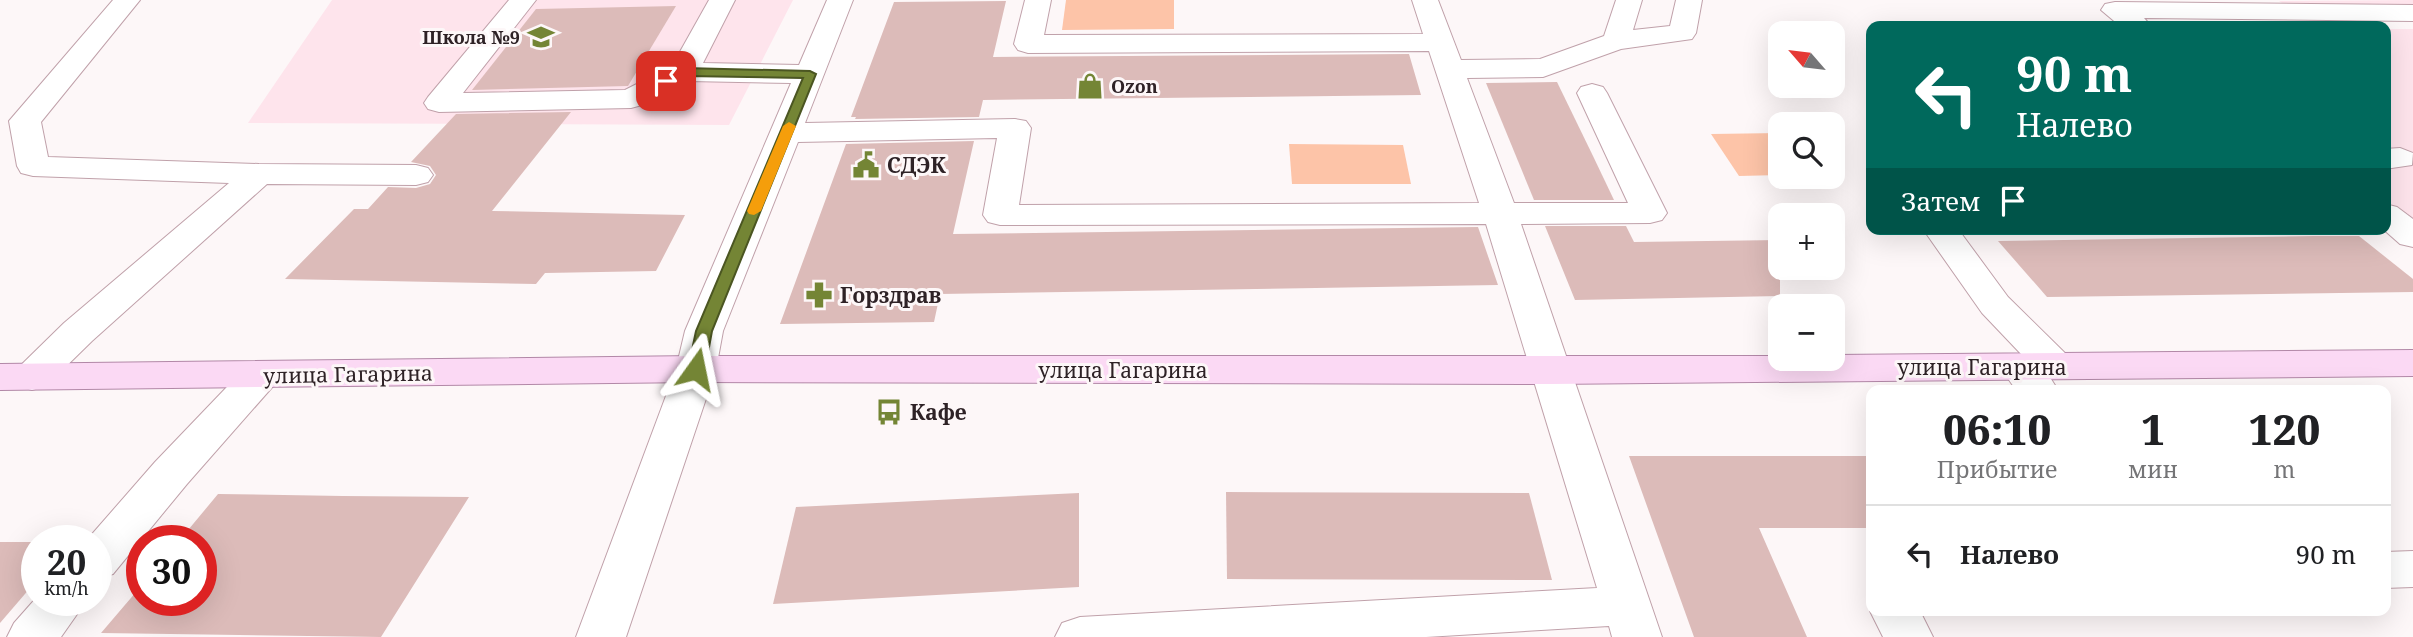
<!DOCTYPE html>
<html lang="ru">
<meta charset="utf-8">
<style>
:root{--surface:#fff;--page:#f6f6f6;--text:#202124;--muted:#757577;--line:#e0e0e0}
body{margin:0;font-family:"Noto Serif",serif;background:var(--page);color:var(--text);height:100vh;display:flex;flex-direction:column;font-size:26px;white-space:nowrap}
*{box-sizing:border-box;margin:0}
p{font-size:23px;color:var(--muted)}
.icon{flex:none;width:38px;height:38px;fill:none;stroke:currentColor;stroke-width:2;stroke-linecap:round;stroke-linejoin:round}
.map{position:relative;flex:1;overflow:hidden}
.drawer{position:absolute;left:1866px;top:385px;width:525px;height:231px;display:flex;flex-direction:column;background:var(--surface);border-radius:14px;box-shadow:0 7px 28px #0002}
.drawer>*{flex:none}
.hud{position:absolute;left:1866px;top:21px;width:525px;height:214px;border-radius:14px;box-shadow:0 7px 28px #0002;background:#00695c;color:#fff;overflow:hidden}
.needle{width:46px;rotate:298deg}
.controls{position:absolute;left:1768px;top:21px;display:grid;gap:14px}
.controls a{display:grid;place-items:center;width:77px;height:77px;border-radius:14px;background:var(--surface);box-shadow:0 7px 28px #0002;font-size:35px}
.speed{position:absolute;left:21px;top:525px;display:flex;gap:14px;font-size:35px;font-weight:700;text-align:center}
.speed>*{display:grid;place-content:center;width:91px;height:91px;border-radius:50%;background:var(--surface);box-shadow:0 7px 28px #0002;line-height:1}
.speed small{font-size:18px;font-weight:400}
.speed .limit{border:10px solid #d22;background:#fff;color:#111}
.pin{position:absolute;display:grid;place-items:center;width:60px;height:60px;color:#fff;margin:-30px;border-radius:14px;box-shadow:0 4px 10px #0006}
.me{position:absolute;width:77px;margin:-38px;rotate:12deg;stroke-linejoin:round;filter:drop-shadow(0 0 5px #0008)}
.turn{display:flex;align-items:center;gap:24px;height:147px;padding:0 35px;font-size:32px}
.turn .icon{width:91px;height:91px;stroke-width:2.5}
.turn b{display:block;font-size:49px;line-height:60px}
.then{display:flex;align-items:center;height:66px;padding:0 35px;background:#0003;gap:14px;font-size:26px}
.eta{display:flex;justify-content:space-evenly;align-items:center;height:119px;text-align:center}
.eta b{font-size:42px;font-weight:800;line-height:49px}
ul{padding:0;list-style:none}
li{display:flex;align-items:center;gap:21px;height:98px;padding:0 35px;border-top:2px solid var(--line)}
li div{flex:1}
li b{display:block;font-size:26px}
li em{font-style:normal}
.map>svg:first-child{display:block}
</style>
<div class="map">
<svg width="2413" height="637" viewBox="0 0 2413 637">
<rect width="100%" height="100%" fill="#fdf7f8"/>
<g fill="#fee4ec">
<polygon points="332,0 793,0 729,125 248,123"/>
<polygon points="2413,0 2413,21 2310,21 2279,1"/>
<polygon points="2385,29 2413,29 2413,220 2385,200"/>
</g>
<g fill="#fdc4a8">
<polygon points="1066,0 1174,0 1174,29 1062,30"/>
<polygon points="1780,133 1780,175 1739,176 1711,134"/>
<polygon points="1289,144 1403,145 1411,184 1292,184"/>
</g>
<g fill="#dcbbb9">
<polygon points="1006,1 993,57 1409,54 1421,95 983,100 979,117 855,119 856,117 851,117 894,2"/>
<polygon points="676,6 628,86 472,90 536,9"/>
<polygon points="1557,82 1593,156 1614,200 1534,200 1486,83"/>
<polygon points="571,112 492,211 685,215 656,271 545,273 536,284 285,279 354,209 368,209 388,187 416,188 430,184 436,175 430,166 411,162 456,114"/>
<polygon points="974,141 953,234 1478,227 1498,285 940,294 934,322 780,324 846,144"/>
<polygon points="1545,226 1626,226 1634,242 1780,240 1780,296 1575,300"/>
<polygon points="2314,236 2359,236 2413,279 2413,292 2047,297 1998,241"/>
<polygon points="1629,456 1871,456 1871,528 1759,528 1807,637 1694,637"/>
<polygon points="1226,492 1529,493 1552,580 1227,579"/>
<polygon points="1079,493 1079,587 773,604 796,507"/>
<polygon points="218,494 343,496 469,497 381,637 101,633 142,585 142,600 201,600 201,541 179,541"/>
<polygon points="0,542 37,542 37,580 0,623"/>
</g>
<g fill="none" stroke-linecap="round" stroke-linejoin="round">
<g stroke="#c0a1aa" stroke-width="2">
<g id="minor">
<polygon points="113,0 140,0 41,122 48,157 259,164 416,165 428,168 433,175 428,182 416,185 267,184 92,341 46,386 32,390 18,386 12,377 18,368 64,323 229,183 33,176 21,173 17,166 9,121"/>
<polygon points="509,0 536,0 463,93 625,90 672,66 709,0 735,0 703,63 799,65 827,0 853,0 805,123 1015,119 1026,121 1031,128 1019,205 1479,203 1429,51 1028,53 1018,50 1014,44 1025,0 1051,0 1044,35 1423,34 1412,0 1438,0 1461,60 1540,59 1604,36 1616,0 1642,0 1633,30 1670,26 1676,0 1702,0 1696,33 1692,39 1621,49 1543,77 1467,78 1514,203 1628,203 1577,93 1581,87 1592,84 1603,87 1607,93 1667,213 1662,220 1650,223 1521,224 1662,637 1612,637 1609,626 1426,637 1055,637 1062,623 1080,617 1597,588 1486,224 1000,225 988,222 983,215 997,138 798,142 723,331 716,369 626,637 576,637 676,369 685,331 791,83 689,81 642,105 631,108 439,112 428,109 424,103 428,97"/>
<polygon points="2115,2 2413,5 2413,21 2144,18 2151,26 2120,26 2101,10 2105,4"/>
<polygon points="2400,148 2413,153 2412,165 2385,169 2385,149"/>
<polygon points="2385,204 2397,207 2413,219 2413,247 2400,244 2383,229 2385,229"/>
<polygon points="1923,229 1958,229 2008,297 2070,358 2076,367 2070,376 2051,379 2058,390 2016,390 2000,367 2006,358 2021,354 1982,313"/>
<polygon points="261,362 275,366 281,375 275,384 187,484 113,574 96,579 96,541 86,541 155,462 247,366"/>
<polygon points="2413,551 2413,587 2385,588 2385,552"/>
<polygon points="37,597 37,600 87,600 61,637 7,637 14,623"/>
<polygon points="1870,611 1920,611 1933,637 1883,637"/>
</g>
</g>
<g stroke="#b288a7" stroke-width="2">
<polygon id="major" points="2413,350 2413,376 1551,384 696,382 0,390 0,364 696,356 1780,356 1780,359 1832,359 1832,355"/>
</g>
<use href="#minor" fill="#fff" fill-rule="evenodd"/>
<use href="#major" fill="#fbd9f4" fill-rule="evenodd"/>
</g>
<polygon fill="#748535" stroke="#4b5622" stroke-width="2" points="684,68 810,71 816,74 712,331 705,369 696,375 688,369 696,331 803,78 686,76 666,85 660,81"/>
<polygon fill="#f59e0b" points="789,122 796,126 761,211 754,215 749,214 747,211 783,126"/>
<defs>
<g id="school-bare" transform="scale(2.1)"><path d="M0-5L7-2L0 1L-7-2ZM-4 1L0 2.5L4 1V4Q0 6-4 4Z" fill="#748535" stroke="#fdf7f8" stroke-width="2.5" paint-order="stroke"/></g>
<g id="shop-bare" transform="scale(2.1)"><path d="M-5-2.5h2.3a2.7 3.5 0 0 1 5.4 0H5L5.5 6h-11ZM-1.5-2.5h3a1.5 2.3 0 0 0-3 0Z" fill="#748535" stroke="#fdf7f8" stroke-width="2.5" paint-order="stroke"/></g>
<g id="civic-bare" transform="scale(2.1)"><path d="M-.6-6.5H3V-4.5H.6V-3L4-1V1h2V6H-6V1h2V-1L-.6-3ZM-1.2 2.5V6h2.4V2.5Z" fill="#748535" stroke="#fdf7f8" stroke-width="2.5" paint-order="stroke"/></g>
<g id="pharmacy-bare" transform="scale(2.1)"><path d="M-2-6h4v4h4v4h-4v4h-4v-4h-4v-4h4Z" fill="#748535" stroke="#fdf7f8" stroke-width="2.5" paint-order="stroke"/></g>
<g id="bus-bare" transform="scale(2.1)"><path d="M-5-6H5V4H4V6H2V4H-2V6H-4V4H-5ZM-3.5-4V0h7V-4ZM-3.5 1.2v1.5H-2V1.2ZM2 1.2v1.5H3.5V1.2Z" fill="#748535" stroke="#fdf7f8" stroke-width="2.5" paint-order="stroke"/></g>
</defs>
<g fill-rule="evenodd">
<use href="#school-bare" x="541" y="37"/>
<use href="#shop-bare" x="1090" y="86"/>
<use href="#civic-bare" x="866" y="165"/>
<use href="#pharmacy-bare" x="819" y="295"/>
<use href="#bus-bare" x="889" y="412"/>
</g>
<g text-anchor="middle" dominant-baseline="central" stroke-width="6" stroke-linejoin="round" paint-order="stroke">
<g font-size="18" font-weight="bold" fill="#2e2226" stroke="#fdf7f8" text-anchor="end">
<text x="520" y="37">Школа №9</text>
<text x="1111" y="86" text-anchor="start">Ozon</text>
</g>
<g font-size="21" font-weight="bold" fill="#2e2226" stroke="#fdf7f8" text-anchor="start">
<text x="887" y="165">СДЭК</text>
<text x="840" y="295">Горздрав</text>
<text x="910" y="412">Кафе</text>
</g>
<g font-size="21" fill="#2e2226" stroke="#fdf7f8">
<text x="1982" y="367">улица Гагарина</text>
<text x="1123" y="370">улица Гагарина</text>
<text transform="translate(348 374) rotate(-1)">улица Гагарина</text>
</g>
</g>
</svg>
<div class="controls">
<a><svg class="needle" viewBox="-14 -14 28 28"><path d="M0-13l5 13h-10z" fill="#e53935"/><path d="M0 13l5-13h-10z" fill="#757577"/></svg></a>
<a><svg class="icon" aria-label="search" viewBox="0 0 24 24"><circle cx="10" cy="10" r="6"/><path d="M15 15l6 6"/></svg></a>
<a>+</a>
<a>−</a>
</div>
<div class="speed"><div>20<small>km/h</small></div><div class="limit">30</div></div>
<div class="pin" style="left:666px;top:81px;background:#d93025"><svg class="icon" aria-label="arrive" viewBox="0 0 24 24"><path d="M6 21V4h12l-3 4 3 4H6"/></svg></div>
<svg class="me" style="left:696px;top:369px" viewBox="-20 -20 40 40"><path d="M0-17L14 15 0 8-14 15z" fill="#748535" stroke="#fff" stroke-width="4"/></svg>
<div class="hud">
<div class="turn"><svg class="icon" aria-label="left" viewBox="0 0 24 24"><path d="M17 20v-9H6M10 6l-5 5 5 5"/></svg><div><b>90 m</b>Налево</div></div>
<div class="then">Затем<svg class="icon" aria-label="arrive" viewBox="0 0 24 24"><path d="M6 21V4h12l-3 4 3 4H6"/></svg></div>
</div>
<section class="drawer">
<div class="eta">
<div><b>06:10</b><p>Прибытие</p></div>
<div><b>1</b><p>мин</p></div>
<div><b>120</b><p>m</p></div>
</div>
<ul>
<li><svg class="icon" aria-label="left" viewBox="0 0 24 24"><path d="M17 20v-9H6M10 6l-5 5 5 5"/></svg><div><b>Налево</b></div><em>90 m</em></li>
</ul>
</section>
</div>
